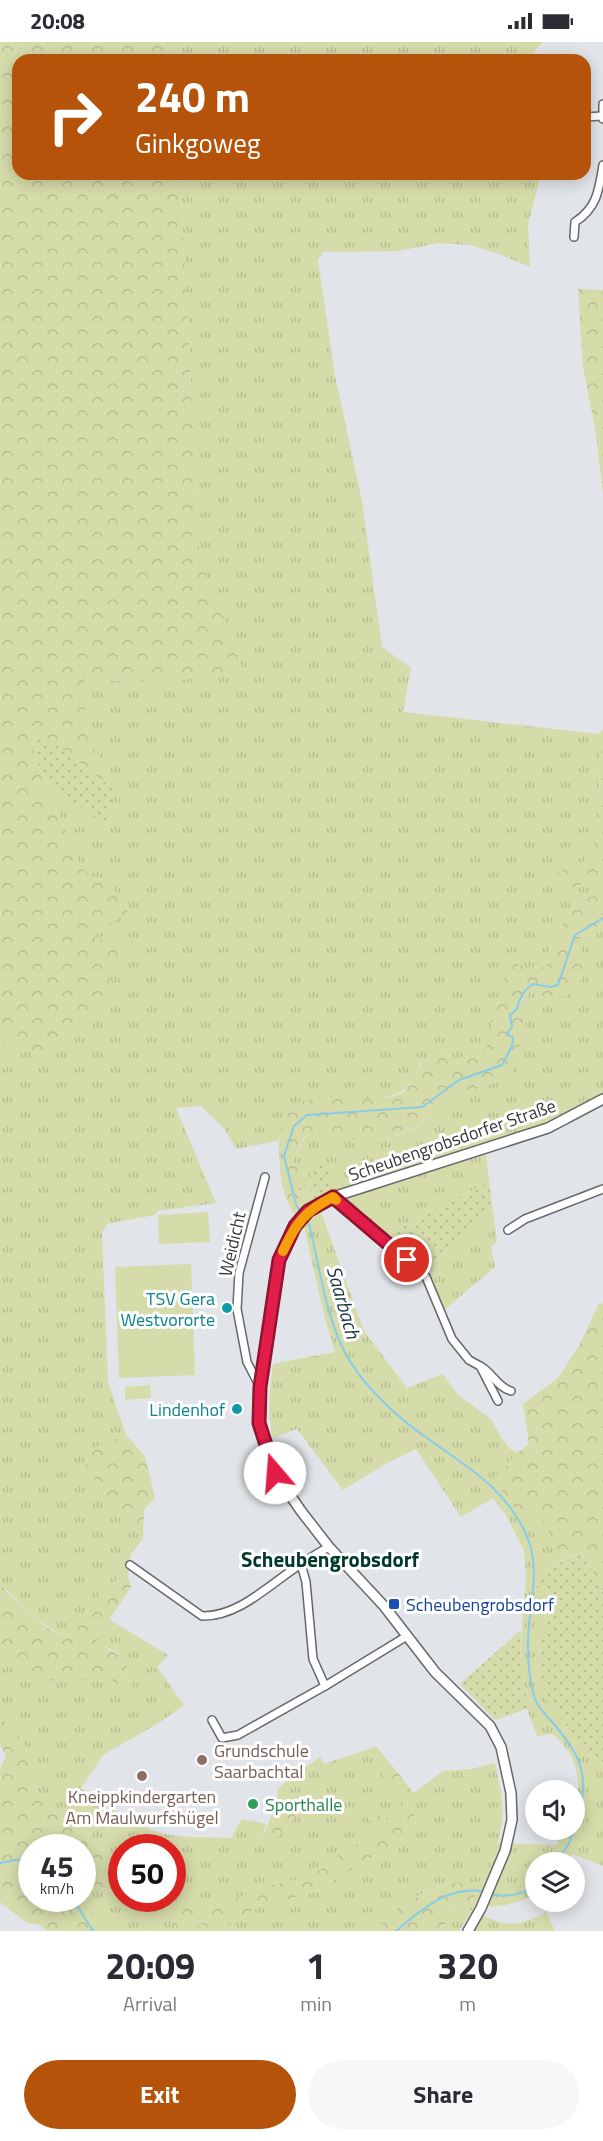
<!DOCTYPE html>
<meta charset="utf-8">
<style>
:root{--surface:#fff;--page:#f7f7f7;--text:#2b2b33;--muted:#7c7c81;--accent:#b45309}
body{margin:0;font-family:"Titillium Web",sans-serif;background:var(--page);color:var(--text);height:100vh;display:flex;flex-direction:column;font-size:22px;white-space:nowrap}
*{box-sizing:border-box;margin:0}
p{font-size:20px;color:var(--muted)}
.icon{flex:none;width:33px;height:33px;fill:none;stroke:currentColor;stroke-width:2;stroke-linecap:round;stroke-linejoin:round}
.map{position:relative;height:1889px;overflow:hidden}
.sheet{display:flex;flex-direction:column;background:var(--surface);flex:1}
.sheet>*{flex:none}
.banner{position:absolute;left:12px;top:12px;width:579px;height:126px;border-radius:18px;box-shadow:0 3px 15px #0003;background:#b45309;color:#fff;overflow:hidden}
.tools{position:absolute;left:525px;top:1738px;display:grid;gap:12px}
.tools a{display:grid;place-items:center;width:60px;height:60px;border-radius:50%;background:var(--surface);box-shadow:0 3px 15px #0003;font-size:30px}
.speed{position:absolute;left:18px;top:1792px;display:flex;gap:12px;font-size:30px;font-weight:700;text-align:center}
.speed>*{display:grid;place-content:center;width:78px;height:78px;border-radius:50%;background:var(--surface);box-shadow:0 3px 15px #0003;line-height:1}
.speed small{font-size:15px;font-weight:400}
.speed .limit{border:9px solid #d22;background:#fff;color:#111}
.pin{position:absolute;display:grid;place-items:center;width:51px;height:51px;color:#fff;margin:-26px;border:3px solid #fff;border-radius:50%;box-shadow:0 2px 6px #0007}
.me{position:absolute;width:66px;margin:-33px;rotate:342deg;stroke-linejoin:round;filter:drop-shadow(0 0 4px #0008)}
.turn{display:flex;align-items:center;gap:21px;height:126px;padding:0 24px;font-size:27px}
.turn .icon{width:78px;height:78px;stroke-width:2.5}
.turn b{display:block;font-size:42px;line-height:51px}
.eta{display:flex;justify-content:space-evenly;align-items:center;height:102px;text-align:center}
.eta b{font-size:36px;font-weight:700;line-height:42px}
.button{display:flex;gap:12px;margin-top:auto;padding:12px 24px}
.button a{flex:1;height:69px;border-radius:36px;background:var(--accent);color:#fff;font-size:24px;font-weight:700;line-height:69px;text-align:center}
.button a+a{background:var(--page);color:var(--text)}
.status{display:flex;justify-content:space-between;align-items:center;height:42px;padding:0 30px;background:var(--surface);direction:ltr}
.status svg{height:16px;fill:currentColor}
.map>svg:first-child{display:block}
</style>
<div class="status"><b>20:08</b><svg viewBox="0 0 49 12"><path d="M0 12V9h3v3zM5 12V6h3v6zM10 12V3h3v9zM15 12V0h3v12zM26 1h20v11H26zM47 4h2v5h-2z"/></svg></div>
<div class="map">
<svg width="603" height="1889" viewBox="0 0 603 1889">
<defs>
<pattern id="grass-tufts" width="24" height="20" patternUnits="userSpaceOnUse" patternTransform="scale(1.5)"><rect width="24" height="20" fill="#d6dbaa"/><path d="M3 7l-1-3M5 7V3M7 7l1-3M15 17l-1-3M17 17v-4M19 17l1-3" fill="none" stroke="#b8bd93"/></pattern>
<pattern id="forest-crowns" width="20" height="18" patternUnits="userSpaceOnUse" patternTransform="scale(1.5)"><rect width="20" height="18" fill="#d6dbaa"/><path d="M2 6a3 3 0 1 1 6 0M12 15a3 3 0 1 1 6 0" fill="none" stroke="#b8bd93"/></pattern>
<pattern id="garden-dots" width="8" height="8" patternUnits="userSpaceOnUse" patternTransform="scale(1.5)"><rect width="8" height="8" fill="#d6dbaa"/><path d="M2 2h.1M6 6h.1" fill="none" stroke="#b8bd93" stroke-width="1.8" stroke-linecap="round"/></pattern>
</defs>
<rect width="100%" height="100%" fill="#e1e4e8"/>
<g fill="url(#grass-tufts)">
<polygon points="168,0 543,0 527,18 174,18"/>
<path d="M180,132h361l-13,50 2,43 -31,-13 -29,-9 -32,-2 -39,8 -76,1 -5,8 17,116 27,125 20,146 29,21 -8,44 196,22 1,100 -17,29 -17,5 -1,21 20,-5 18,-1v4l-11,10 -15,1 -26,48 -5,21 -18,1 -37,51 3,20 -22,20h-17l-11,-6 -25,11c-10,48 -63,32 -100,35 -11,1 -22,7 -32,11l-9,31 -42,8 -12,-21 -23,-22 -25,2 40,95 -59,8 -2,4 -48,9 -5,8 6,150 18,53 -37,15 21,56 33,33 -12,15 -3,23c-37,5 -35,51 -64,60l-34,-22 -30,-32v-544l24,13h17l61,-54 29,-57 -18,1 -22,-4 22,-50 -30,-18 -40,-90 62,42 9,-33 4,-7 -16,-20 -14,-26 -5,-57 73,3 88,-8 -44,-117z"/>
<path d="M603,881v182c-36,24 -76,35 -117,47l3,30 -106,54 -41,-35 -21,11 43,119 43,57 36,-14 14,20 34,25 10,18 8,11 8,5 -24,27 28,35 11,-5 10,6 15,37 13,4 -27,14h-5l11,19 -9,65 38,82 14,18 11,8v103l-30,-12 -6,9h-31l-1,32c-20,9 -38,14 -60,10l-16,26h-23l8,-5c4,-20 8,-19 27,-22l10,-22c-56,0 -67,15 -107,49h-152l13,-11 25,-13 54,-15 89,-53 14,-40 -3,-6 29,-22 28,-2 24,-6 6,29 2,24 -5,27 60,2 1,-15h15l1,-38 3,-2c1,-22 -7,-41 -25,-56l-16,2 -10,-27 2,-2 -9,-48 6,-84 -2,-24 -18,-36 -13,-17 -32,19 -45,-68 -34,17 -39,24 -46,-61 -24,9c-7,-25 -3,-48 0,-74l62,-12 -10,-34 -21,-91 -10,-13 20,-15 21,-10 -24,-9 -4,7 1,4 -7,1 -4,-3 -4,-28 12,-24 11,-5c31,13 78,11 106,-8 8,-6 14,-14 21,-19 21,-13 46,-19 68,-30l5,-23 11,-19 -6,-27 8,-14c9,0 16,5 28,5l27,-36 -6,-16 2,-7z"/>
<polygon points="493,1169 497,1200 491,1204 495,1225 444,1268 425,1227"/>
<path d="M112,1579l56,34 -11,12 27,38 -22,16 -59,34 -22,33c24,17 61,43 89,47 20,3 41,2 61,3l11,-19 24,5 -4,15 25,-34 -10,-4 1,-13 42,-31 5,7c17,-7 35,-11 51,-18l13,16 -6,13 6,14 12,8 -1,11 -14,10 -7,-3 -9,-8 -4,8 8,9 4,10 -38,19 -12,12 -23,13 -34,7 -59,23 -2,11 -13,6 -14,-39 -10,-10 -1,-28h-50l-1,10c-24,-8 -78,-49 -88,-73 -5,-13 -2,-21 -5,-32 -3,-14 -18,-26 -28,-36v-75l26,29 19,10 27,-2 22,2 14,-3 16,11 7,-2c-6,-10 -8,-23 -13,-34l-19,-10 -3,-6z"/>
<path d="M86,1844l12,1 23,7 1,5c11,0 44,2 50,13 3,5 2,13 4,19h-68c-9,-14 -25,-25 -26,-43z"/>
<path d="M546,1870l9,19h-81l8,-16c27,13 38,11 64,-3z"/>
</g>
<g fill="url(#forest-crowns)">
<polygon points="0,0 168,0 174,18 18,18 18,132 180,132 200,515 244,632 156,640 83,637 88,694 102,720 118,740 114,747 42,693 32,699 43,738 83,828 113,846 128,870 92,896 113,900 132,899 102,956 41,1010 24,1010 0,997"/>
<polygon points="578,247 603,248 603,452 596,392 583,325"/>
<polygon points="603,687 603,841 585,842 565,847 555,833 566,826 583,821 600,792 599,692"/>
<path d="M603,845v36l-23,15c-3,10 3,13 4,22 1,4 -1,10 -2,14 -3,18 -17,26 -35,23 -7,-1 -11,-5 -18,-5l-8,14 6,27 -11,19 -5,23c-22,11 -47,17 -67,30 -8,5 -14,13 -22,18 -28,20 -75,22 -106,9l-12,5 -11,24c8,9 8,17 4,29l4,2 7,-1 6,8 -20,15c-13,-21 -14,-41 -15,-65 -1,-9 4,-38 12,-43 22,-14 77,-3 104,-10 23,-6 18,-36 38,-42 9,-3 13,1 21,4 5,2 12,1 18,1l22,-20 -3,-20 19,-57 18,6 18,-1 5,-21 26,-48 15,-1z"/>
<polygon points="603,1261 603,1550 582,1510 570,1515 557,1512 542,1474 532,1468 521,1474 493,1438 517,1411 529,1402 523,1362 558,1336 580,1302 598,1263"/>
<polygon points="126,1393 145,1414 155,1456 144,1468 143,1497 110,1464 85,1423 88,1408"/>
<path d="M128,1535l3,10 -21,31 2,3 -16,16c5,11 22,16 31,23l-1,19 6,8 -8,2 -16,-11 -14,3 -22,-2 -27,2 -19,-10 -26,-29v-59c17,22 39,42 64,54 29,-9 27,-55 64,-60z"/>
<path d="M0,1675c10,10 24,22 28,36 3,11 0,19 5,32 10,24 64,65 88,73v36c-12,-4 -26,-11 -38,-6l-1,-40h-50v51h50l1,-4c4,14 17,24 25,36h-61l-7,-6 -13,-2 -27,-21v-133l6,-13 -6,-12z"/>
<polygon points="389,1720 418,1756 414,1773 403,1797 314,1850 260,1865 235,1878 222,1889 176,1889 172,1870 164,1863 135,1857 172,1857 173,1834 174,1834 183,1844 197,1868 198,1883 210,1877 211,1866 271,1843 305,1836 328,1823 340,1811 377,1792 374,1782 366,1773 367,1766 370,1765 379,1773 386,1776 400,1766 401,1755 389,1747 383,1733"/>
<path d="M277,1759l10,4 8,7c-2,15 -16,27 -29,30l-4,-3z"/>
<path d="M462,1840h20l-11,22 -18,3 -6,6 3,7 -14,11h-62c33,-29 43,-41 88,-49z"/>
</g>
<g fill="url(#garden-dots)">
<polygon points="42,693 114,747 105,781 43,738 32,699"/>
<polygon points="322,1123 328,1129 335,1147 314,1157 307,1145 311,1138 310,1128"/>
<polygon points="489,1140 493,1169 425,1227 383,1194"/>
<polygon points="582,1510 603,1550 603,1721 592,1713 551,1665 547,1658 543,1642 540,1613 549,1549 537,1546 538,1529 543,1529"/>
<polygon points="521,1588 520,1617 529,1666 495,1678 460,1642"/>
</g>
<g fill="#d6dbaa">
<polygon points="208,1170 210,1200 159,1202 158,1173"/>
<polygon points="191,1222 195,1333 119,1336 115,1225"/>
<polygon points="150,1343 151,1356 125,1358 125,1345"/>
</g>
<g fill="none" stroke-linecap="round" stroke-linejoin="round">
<g stroke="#87cbed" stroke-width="2">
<path d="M302,1172l-6,-9 -12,-49 10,-30 13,-11 115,-8 37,-27 43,-15 10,-19 1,-8 -6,-4 5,-7 -2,-12 7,-6c3,-12 6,-18 16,-25l18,3 7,-2 17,-50 28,-17"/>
<path d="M306,1176l3,6c10,39 17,95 37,130 13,25 35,47 56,65 45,38 103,61 126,120 11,27 4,58 1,86 -2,21 -1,46 4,67 2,12 11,21 19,30 34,39 38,58 22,108"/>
<polyline points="0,1821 27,1816 32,1819"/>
<polyline points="556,1821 568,1803 574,1788"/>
<path d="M490,1852c17,4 32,1 46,-9"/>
<polyline points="73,1857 93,1889"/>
<path d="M396,1889c25,-21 54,-47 89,-39"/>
</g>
<g stroke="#65686c" stroke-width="10">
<g id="minor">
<polyline points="585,75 602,74"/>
<polyline points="603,77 603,62"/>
<path d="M574,195l1,-15c22,-14 24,-32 28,-57"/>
<polyline points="333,1155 421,1228 426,1235 452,1297 469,1318 480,1324 498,1359"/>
<polyline points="508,1188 525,1177 603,1147"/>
<path d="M480,1324c12,6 17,21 31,25"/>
<polyline points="260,1345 247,1320 237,1267 239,1231 265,1135"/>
<polyline points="301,1522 306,1540 313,1617 325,1644"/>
<path d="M130,1523l72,51c37,1 69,-33 99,-52 9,-6 18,-12 28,-17"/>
<polyline points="212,1678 222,1696 238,1693 325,1644 407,1594"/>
</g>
</g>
<g stroke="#65686c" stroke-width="12">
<polyline id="secondary" points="468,1889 481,1866 505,1809 512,1778 511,1751 501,1705 490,1684 435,1630 384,1564 329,1505 301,1469 275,1431 259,1381 260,1345 279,1218 295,1183 308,1169 333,1155 548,1086 603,1057"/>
</g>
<use href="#minor" stroke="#fff" stroke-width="7"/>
<use href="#secondary" stroke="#fff" stroke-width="9"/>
</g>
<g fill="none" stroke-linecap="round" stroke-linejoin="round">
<g stroke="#92132f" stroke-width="15">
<polyline id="route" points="275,1431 259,1381 260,1345 279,1218 295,1184 308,1169 333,1155 407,1218"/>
</g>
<use href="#route" stroke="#e11d48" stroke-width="10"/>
<path stroke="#f59e0b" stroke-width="10" d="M283,1209c13,-28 22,-40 50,-54l3,3"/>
</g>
<g fill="#0f9aa8" stroke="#fff" stroke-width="2">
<circle cx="227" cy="1266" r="6"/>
<circle cx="237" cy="1367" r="6"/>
</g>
<rect fill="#1a4fb4" stroke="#fff" stroke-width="2" x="388" y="1556" width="12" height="12" rx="3"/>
<g fill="#8d6e63" stroke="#fff" stroke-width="2">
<circle cx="202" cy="1718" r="6"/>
<circle cx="142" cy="1734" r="6"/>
</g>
<circle fill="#2e9e5b" stroke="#fff" stroke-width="2" cx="253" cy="1762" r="6"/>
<g text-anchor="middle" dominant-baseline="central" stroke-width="6" stroke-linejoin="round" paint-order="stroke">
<g font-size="18" fill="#37383a" stroke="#fff">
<text transform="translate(452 1098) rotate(-19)">Scheubengrobsdorfer Straße</text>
<text transform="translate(232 1202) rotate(-77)">Weidicht</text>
</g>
<g font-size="18" fill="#0d838f" stroke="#fff" text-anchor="end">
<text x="215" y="1256">TSV Gera<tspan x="215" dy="21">Westvororte</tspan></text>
<text x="225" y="1367">Lindenhof</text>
</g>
<g font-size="18" fill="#164399" stroke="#fff" text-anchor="start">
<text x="406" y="1562">Scheubengrobsdorf</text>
</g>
<g font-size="18" fill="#785e54" stroke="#fff" text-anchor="start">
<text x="214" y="1708">Grundschule<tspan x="214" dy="21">Saarbachtal</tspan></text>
<text x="142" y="1754" text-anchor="middle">Kneippkindergarten<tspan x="142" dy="21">Am Maulwurfshügel</tspan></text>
</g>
<g font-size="18" fill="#27864d" stroke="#fff" text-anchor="start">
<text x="265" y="1762">Sporthalle</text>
</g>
<g font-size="20" font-style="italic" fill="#153544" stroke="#fff">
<text transform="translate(344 1260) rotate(74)">Saarbach</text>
</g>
<g font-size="21" font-weight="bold" fill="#00392b" stroke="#fff">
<text x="330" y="1517">Scheubengrobsdorf</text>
</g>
</g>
</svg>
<div class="tools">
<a><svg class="icon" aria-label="sound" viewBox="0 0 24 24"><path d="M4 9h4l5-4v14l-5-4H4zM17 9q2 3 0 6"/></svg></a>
<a><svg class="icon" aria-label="layers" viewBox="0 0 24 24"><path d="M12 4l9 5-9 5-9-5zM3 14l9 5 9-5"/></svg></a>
</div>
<div class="speed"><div>45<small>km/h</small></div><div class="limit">50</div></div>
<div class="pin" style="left:407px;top:1218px;background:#d93025"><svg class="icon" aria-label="arrive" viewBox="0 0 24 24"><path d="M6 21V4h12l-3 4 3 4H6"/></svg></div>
<svg class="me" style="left:275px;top:1431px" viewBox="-20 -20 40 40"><circle r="19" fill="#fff"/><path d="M0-13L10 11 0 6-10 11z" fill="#e11d48"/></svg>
<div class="banner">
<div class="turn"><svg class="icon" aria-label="right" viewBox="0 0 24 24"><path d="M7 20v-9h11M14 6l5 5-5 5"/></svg><div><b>240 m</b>Ginkgoweg</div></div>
</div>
</div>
<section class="sheet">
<div class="eta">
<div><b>20:09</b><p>Arrival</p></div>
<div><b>1</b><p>min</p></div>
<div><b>320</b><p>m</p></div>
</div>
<div class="button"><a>Exit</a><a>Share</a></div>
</section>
